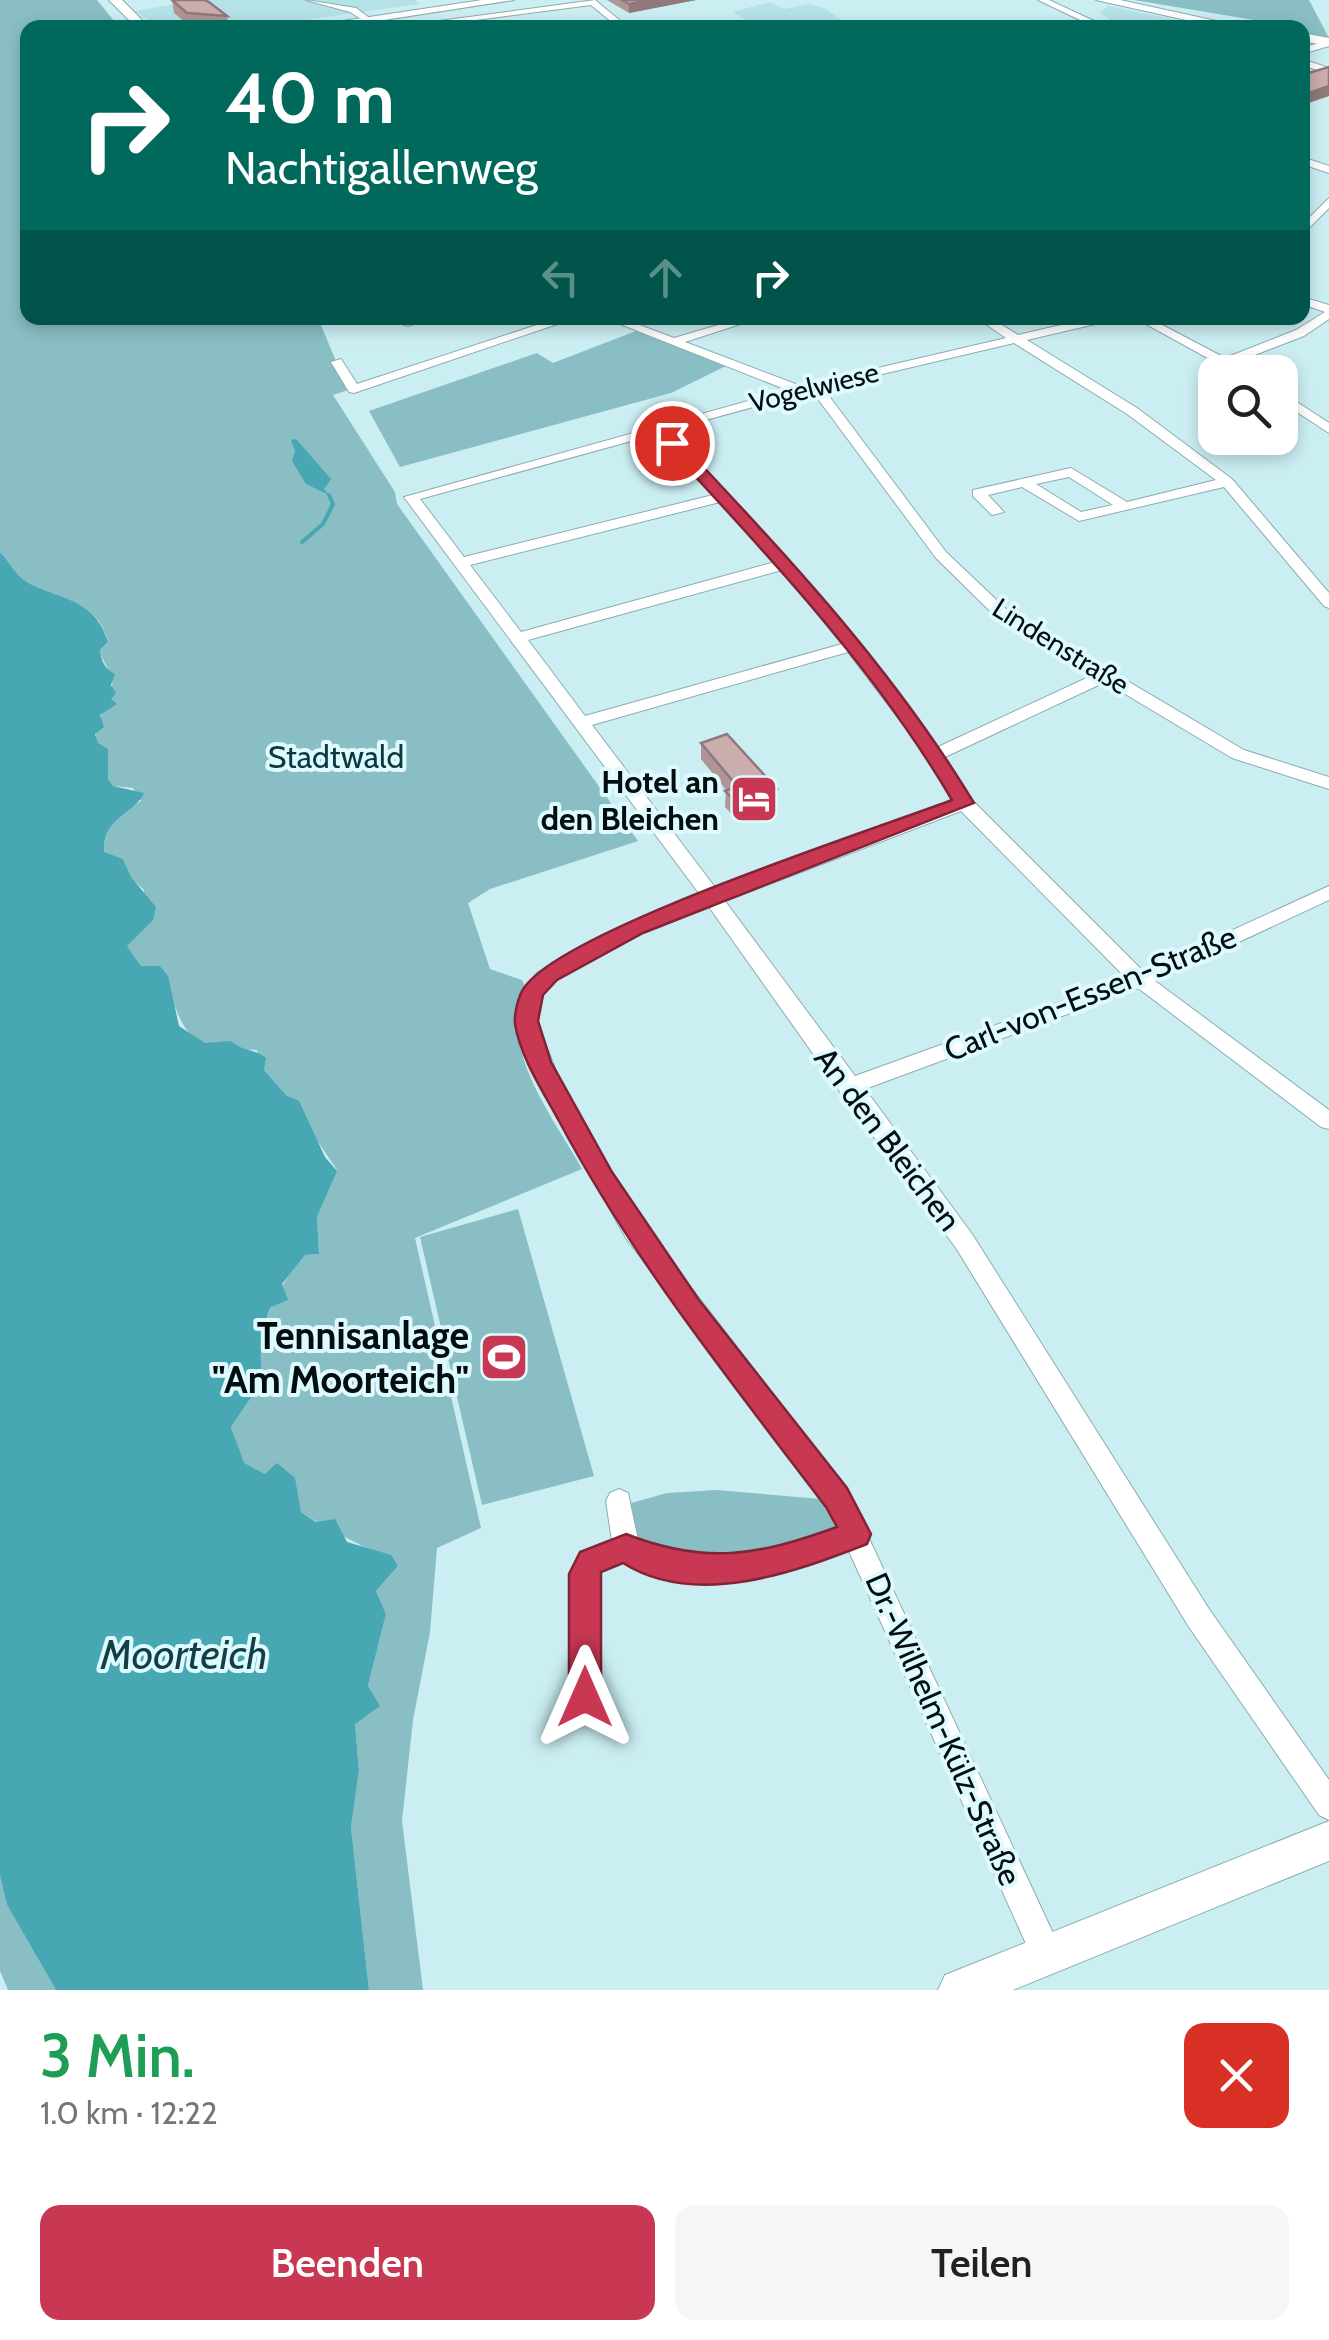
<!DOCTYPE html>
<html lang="de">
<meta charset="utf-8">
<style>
:root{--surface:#fff;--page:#f6f6f6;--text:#202124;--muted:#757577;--accent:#c93853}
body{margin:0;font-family:Cabin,sans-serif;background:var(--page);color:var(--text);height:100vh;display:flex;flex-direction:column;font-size:38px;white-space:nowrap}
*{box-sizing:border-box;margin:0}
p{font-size:32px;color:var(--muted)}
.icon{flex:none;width:55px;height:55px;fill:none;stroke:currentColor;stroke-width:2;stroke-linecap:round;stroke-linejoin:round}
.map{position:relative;height:1990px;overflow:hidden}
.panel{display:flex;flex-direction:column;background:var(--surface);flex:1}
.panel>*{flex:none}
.hud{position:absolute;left:20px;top:20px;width:1290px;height:305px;border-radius:20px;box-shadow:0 5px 15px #0003;background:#00695c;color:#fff;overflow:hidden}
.tools{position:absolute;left:1198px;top:355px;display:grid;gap:20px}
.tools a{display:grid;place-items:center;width:100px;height:100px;border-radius:20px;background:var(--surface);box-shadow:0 5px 15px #0003;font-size:50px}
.pin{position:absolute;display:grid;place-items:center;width:85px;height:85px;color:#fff;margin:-42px;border:5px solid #fff;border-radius:50%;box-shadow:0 2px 10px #0007}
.me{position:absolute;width:110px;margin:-55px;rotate:0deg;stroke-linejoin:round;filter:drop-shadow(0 0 8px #0008)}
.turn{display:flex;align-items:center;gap:35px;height:210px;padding:0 40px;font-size:45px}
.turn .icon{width:130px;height:130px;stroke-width:2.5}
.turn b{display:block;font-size:70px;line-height:85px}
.lanes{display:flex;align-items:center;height:95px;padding:0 40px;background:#0003;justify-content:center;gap:50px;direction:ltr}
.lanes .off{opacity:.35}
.round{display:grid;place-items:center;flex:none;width:105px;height:105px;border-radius:20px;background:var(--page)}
.headline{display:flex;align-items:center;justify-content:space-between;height:170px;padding:0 40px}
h1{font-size:60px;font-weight:600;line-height:75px;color:#1e9e55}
.primary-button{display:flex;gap:20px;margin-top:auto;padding:20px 40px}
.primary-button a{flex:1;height:115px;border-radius:20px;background:var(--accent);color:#fff;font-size:40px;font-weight:600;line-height:115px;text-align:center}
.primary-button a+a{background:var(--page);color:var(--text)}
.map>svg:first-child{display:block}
</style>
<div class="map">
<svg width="1329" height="1990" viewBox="0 0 1329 1990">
<rect width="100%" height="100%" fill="#cbeef3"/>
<g fill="#b5e2e7">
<polygon points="201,0 415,0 420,4 246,28 160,27 134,11"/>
<polygon points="770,2 784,9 809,4 824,8 851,27 757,27 733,12"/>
<polygon points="1108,6 1152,15 1183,21 1166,27 1120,26 1100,13"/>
</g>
<g fill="#89bec5">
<path d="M0,0h97l22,27 -91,1v290h290l30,72 -15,5 62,97 2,12 241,337 -148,48 -22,14 22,66 32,11 3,7c-30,57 30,133 57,182l-167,69 66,290 -44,20 -7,84 -17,88 -11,101 21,169h-54l-18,-163 8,-56 -4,-47 14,-13 -1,-25 18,-72 -10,-23 22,-25c-32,-20 -65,-33 -97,-54l-7,-34 -29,-4 -22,-11 -12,-36 32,-47c-8,-49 10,-88 42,-125l14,-1 -2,-37 20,-47 -50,-74 -23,-26 -7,-20c-81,-2 -71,-20 -97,-84h-19l-15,-21 12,-12 6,-43 -13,-12 -8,-19 -19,-6c-2,-24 17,-41 37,-52l-8,-13 -20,-2 -5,-7 -1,-29 -10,-7c-7,-24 18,-38 15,-63 -1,-9 -10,-19 -12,-30l8,-8c-10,-42 -50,-43 -81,-60 -12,-7 -18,-21 -27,-30z"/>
<polygon points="1134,0 1309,0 1329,38 1303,34 1302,28"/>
<polygon points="636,331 728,365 671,393 400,467 369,411 537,353 553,363"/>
<polygon points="518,1209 594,1476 482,1505 420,1237"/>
<polygon points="717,1490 821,1499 840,1536 734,1566 644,1557 621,1506 667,1493"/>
<polygon points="0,1876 7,1905 56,1990 8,1990 0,1971"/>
</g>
<g fill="#47a7b3">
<polygon points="296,439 331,479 324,489 329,495 306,484 292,461 295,451 291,440"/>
<path d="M0,552c9,9 15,23 27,30 33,18 68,16 81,60l-8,8c2,12 4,18 15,24l-4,11 5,8 -5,6 6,5 -17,11 4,12 -9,7 3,9 10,6v30l5,7 31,7c-8,20 -42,24 -40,59l19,7 8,18 25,30 -3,13 -26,26 14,20h19l8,10 11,50 26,17 26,-2c12,11 23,7 35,17l-2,12 23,26 12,5 26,56 12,14 -20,46 2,37 -14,1 -23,29 6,16 -17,7c-11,25 -12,46 -8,73l-32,47 13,36 21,11 12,-11 18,15 6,34 15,10 19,-3 12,23 44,13 7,11 -22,25 10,23 -18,72 12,20 -25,18 4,47 -8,56 18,163h-313l-49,-85 -7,-29z"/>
</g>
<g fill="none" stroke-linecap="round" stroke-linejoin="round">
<polyline stroke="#47a7b3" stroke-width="4" points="302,542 323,524 333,504 329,495"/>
<g stroke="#8bacb0" stroke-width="2">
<g id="minor">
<polygon points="306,0 356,8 371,19 364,21 350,12"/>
<polygon points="595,0 629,28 619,28 591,5 415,28 387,28"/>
<polygon points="1038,0 1049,0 1109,28 1097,28"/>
<polygon points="1329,40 1329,46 1302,54 1302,48"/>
<polygon points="1302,59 1329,68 1329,74 1302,65"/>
<polygon points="1302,157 1329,166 1329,173 1302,164"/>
<polygon points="1329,198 1329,208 1302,235 1302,225"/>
<polygon points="1302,297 1329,305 1329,319 1304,336 1234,363 1248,372 1233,372 1135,318 1149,318 1225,358 1296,330 1325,312 1302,304"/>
<polygon points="386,318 429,318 408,326"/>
<polygon points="558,318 575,318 354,393 349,392 331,362 341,359 357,384"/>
<path d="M605,318h16l53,20 68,-20h17l-74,24 116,44 205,-48 -29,-20h14l27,17 73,-17h19l-2,3 -81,19 110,68 95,71 97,114v15l-5,-2 -100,-119 -145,34 -57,-34 -34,8 16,17 -12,3 -19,-19v-6l98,-22 56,34 89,-22 -89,-66 -113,-71 -191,45 123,164 60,57 238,141 85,27v12l-97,-31 -127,-76 -160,75 26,42 172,172 186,-85v14l-174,81 174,129v19l-8,-2 -183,-139 -273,101 107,145 237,375 120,171v40l-10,-5 -130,-188 -233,-379 -115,-155 -132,-186 -67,26 -91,50 -9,12 -6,26 27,67 79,136 204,265 213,457 5,11 -5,11 -11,5 -11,-5 -189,-419c-74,28 -149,49 -223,12l-26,10v126l-4,10 -10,4 -10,-4 -4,-10v-124l10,-20 31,-12 -6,-40 4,-8 9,-4 9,4 10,47c64,32 136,11 200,-12l-10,-23 -202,-267 -84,-149 -26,-68 6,-28 15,-20 91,-50 73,-27 -297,-399 383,-107zM812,391l124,167 58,57 99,60 -155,72 -148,-186 -121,-131zM657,434l56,61 -249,62 -44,-58zM1069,477l44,28 -32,7 -45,-28zM720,502l55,60 -254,70 -51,-67zM782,570l60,74 -257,72 -57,-76zM848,652l80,105 26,44 -237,89 -125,-165zM961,811l165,167 -271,98 -130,-175z"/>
<polygon points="1280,391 1329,423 1329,433 1280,401"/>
</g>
</g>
<g stroke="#8bacb0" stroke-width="2">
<g id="secondary">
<polygon points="109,0 122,0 150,28 137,28"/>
<polygon points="482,0 514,0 332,28 296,28"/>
<polygon points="1096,0 1120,0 1249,28 1222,28"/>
<polygon points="1302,33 1329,38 1329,46 1302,41"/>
<polygon points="1329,1821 1329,1861 1013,1990 938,1990 945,1975"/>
</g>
</g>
<use href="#minor" fill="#fff" fill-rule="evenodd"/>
<use href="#secondary" fill="#fff" fill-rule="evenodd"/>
</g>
<g fill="#af9596">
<polygon points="172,0 227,16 229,28 190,26 174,13"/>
<polygon points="607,0 696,0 629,13"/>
<polygon points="1329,67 1306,104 1302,103 1302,75"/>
<polygon points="701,743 777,789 776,805 736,819 725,807 726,790 701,759"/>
</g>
<g fill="#8f797a">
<polygon points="651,0 696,0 629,13 629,4"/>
<polygon points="1329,86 1329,96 1306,104 1309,93"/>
<polygon points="777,789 776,805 736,819 736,802"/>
</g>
<g fill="#ccadae" stroke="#8f797a" stroke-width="2.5">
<polygon points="172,0 204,0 209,2 227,16 187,13"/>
<polygon points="622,0 651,0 629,4"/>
<polygon points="1329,67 1329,86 1309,93 1302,91 1302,75"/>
<polygon points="727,734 777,789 736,802 725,791 737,786 701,743"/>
</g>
<path fill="#c93853" stroke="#832436" stroke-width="2.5" d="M667,440h11c107,113 215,229 296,363l-331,130 -86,47 -14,15 -5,26 13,41 61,110 87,128 148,188 24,46 -4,10c-72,28 -171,65 -244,19l-22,9v125l-4,12 -12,4 -11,-4 -5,-12v-123l11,-22 46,-18c79,31 131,22 211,-7l-11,-20c-95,-125 -193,-247 -267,-386 -16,-30 -38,-62 -44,-97 -1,-9 3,-28 9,-36 38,-58 349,-158 428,-188 -77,-131 -182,-243 -285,-354z"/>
<defs>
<g id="hotel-square" transform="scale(2.5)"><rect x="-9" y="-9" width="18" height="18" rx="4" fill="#c93853" stroke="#defafe"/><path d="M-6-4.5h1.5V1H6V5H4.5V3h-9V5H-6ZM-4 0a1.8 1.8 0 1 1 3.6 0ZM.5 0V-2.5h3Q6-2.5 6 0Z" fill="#fff"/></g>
<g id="stadium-square" transform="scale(2.5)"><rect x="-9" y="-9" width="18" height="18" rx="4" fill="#c93853" stroke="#defafe"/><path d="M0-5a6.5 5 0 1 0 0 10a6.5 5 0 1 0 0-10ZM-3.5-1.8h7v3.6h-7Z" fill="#fff"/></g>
</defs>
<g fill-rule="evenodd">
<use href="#hotel-square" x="754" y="799"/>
<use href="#stadium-square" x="504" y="1357"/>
</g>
<g text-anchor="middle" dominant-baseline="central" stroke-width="8" stroke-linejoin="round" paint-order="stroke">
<g font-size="28" fill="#030e10" stroke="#defafe">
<text transform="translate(814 387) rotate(-14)">Vogelwiese</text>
<text transform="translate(1061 646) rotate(32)">Lindenstraße</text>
</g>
<g font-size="32" fill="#0b393e" stroke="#defafe">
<text x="336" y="756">Stadtwald</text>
</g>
<g font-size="32" font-weight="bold" fill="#030e10" stroke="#defafe" text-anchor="end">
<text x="719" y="781">Hotel an<tspan x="719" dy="37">den Bleichen</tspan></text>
</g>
<g font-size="32" fill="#030e10" stroke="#defafe">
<text transform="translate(1090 993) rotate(-22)">Carl-von-Essen-Straße</text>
<text transform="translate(888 1139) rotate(53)">An den Bleichen</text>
<text transform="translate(944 1729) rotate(66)">Dr.-Wilhelm-Külz-Straße</text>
</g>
<g font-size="38" font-weight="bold" fill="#030e10" stroke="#defafe" text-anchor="end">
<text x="469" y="1335">Tennisanlage<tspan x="469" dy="44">"Am Moorteich"</tspan></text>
</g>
<g font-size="42" font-style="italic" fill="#123f44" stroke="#defafe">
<text x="184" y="1654">Moorteich</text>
</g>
</g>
</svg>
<div class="tools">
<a><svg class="icon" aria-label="search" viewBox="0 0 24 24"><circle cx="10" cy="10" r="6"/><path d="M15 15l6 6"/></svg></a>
</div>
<div class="pin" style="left:672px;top:443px;background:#d93025"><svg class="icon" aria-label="arrive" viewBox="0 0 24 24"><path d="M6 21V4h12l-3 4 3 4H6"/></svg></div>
<svg class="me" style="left:585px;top:1697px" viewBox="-20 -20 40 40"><path d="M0-17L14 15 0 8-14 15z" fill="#c93853" stroke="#fff" stroke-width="4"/></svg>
<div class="hud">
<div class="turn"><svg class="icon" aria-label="right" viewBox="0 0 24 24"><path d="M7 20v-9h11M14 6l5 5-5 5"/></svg><div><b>40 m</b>Nachtigallenweg</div></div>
<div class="lanes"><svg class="icon off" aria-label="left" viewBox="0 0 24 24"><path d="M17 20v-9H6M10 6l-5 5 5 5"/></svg><svg class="icon off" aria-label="ahead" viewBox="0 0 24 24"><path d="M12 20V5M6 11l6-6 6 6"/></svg><svg class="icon" aria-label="right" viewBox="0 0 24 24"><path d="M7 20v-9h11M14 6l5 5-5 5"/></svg></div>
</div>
</div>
<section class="panel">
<div class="headline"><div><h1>3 Min.</h1><p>1.0 km · 12:22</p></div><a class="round" style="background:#d93025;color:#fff"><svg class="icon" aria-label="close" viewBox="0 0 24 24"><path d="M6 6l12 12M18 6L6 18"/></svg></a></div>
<div class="primary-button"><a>Beenden</a><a>Teilen</a></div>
</section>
